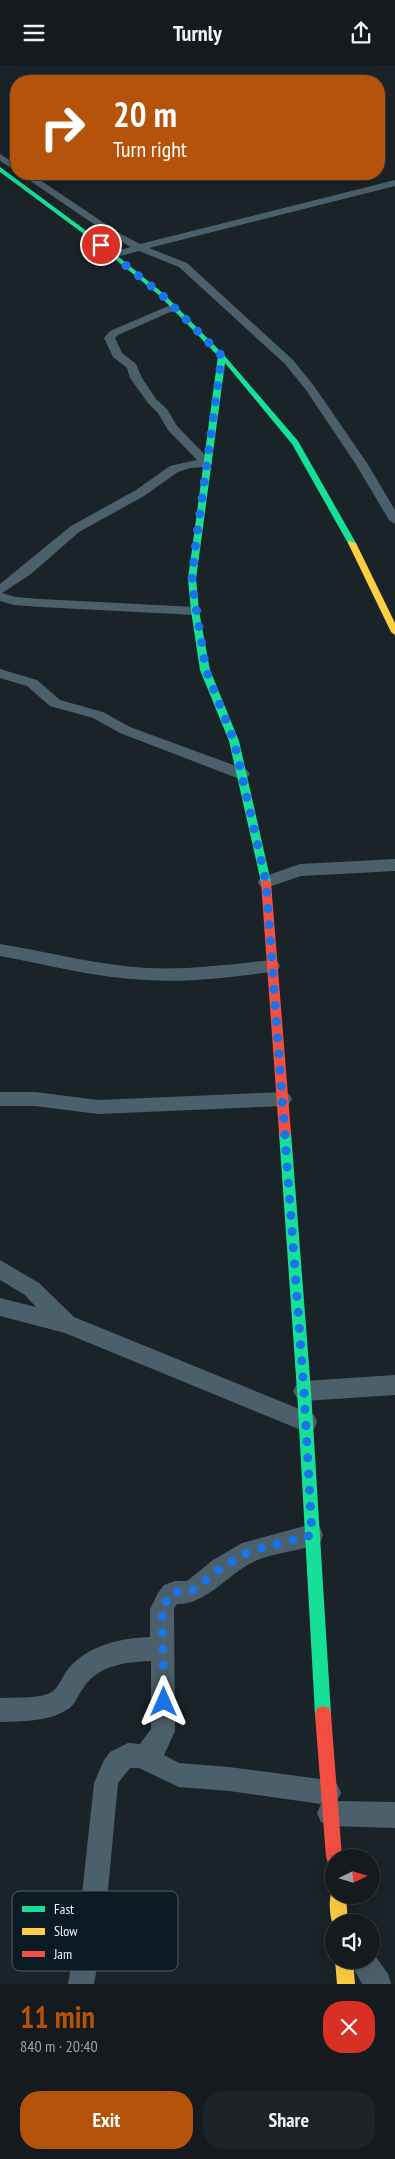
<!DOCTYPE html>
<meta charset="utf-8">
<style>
:root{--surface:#141a1e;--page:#1d2327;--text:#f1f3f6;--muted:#9da1a4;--line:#33383c;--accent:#b45309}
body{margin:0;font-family:"PT Sans Narrow",sans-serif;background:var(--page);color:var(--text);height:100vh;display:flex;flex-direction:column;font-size:19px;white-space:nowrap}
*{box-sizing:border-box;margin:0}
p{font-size:16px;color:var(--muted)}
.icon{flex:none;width:28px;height:28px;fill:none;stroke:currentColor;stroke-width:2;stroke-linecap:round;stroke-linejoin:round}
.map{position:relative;height:1919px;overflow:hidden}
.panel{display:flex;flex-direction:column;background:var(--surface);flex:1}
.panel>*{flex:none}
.hud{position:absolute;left:10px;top:10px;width:375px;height:105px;border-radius:20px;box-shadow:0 5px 20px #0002,0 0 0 1px var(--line);background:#b45309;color:#fff;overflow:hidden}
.needle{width:32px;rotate:85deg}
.controls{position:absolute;left:325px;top:1784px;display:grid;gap:10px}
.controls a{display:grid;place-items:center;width:55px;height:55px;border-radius:50%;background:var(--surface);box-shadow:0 5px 20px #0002,0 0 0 1px var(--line);font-size:25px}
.pin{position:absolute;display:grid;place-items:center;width:42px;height:42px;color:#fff;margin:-21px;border:2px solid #fff;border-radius:50%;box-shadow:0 1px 5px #0007}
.me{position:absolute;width:55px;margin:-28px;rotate:0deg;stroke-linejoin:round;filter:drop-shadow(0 0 4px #0008)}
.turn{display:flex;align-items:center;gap:18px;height:105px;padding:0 20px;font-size:22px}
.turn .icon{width:65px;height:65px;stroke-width:2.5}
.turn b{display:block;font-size:35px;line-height:42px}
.round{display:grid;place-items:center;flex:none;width:52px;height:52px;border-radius:20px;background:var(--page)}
.overview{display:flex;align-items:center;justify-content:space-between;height:85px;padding:0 20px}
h1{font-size:30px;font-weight:800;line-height:38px;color:var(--accent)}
.button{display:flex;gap:10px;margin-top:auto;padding:10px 20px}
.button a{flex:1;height:58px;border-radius:20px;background:var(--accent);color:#fff;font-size:20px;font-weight:800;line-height:58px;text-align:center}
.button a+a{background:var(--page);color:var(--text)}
header{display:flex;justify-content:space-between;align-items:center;height:65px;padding:0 20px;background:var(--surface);font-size:22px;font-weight:800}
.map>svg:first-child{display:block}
</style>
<header><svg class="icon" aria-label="menu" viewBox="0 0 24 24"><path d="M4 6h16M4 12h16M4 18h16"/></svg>Turnly<svg class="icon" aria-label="share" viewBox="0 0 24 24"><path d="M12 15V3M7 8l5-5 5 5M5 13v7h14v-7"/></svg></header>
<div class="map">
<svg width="395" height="1919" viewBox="0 0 395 1919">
<rect width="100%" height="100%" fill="#1a2328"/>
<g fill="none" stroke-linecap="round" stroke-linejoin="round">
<g fill="#4c606b" fill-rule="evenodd">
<polygon points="0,89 16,99 16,106 0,96"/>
<polygon points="20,109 31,109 119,168 140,179 395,115 395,121 149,183 187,198 293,295 314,321 367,398 395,445 395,459 389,455 355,398 306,325 285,299 179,202 139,186 113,193 109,192 109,188 131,182 113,172"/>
<polygon points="173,239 178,242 177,244 118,270 115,273 122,288 136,299 142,313 156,334 167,344 177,361 213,398 207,402 190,403 178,407 144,431 79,467 31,509 2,528 15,532 40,534 195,542 202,546 195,550 40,542 14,540 0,536 0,519 71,461 136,425 170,401 197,395 168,365 158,348 148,338 130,313 127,303 113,292 104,273 110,266"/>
<polygon points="0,604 37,615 60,635 103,647 130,662 247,705 250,709 247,713 237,713 120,668 93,653 50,641 27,621 0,613"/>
<polygon points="395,794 395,806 301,811 266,823 260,821 258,817 260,813 300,799"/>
<path d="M0,879c49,8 97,21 147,24 41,2 84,-4 125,-8l6,2 2,4 -2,4 -6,2c-41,5 -84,11 -125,8 -50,-2 -98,-15 -147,-24z"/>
<polygon points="0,1027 35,1027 98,1035 283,1027 289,1029 292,1034 289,1039 283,1041 98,1049 35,1041 0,1041"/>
<polygon points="0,1195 39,1218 74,1252 314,1350 317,1357 314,1364 306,1367 65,1268 0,1251 0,1233 36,1242 25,1230 0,1215"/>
<polygon points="395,1310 395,1330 304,1336 297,1333 293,1326 297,1319 304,1316"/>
<path d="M312,1459l8,3 3,8 -3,8c-21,9 -46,9 -67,19 -25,12 -47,43 -76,42l-3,5 1,122 -11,24 15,8 50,4 99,13 9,4 4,9 -4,8 58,1v26l-65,-2 -9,-4 -4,-9 4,-9 -92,-13 -50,-4 -40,-19h-9l-12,15 -13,139 -11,62h-26l11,-62 15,-139 10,-23 6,-8 18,-9 12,1 11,-15v-68c-25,1 -52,4 -67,26 -6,7 -8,17 -16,22 -19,13 -45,12 -68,13v-24c15,-1 36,1 50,-5 10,-5 12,-18 19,-25 20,-23 52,-30 81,-31v-28l8,-16 6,-8 11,-4h12l26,-21 29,-17z"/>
<polygon points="371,1885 388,1909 391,1919 362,1919 349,1895 371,1895"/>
</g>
<g fill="#16e098" fill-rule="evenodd">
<polygon points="0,102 92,170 164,229 224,290 298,376 356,478 349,480 292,379 225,298 196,514 199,546 210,605 239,676 271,817 270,820 262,820 261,817 229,676 200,605 191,546 188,514 218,291 160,231 88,172 0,107"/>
<polygon points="285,1063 289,1065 291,1068 311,1326 331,1649 329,1655 323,1657 317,1655 315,1649 297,1326 279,1068 281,1065"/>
</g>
<g fill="#ffcf43" fill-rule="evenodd">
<polygon points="349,476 356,478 395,558 395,570 391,567 348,478"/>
<path d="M334,1823v7h12l2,28h-14v5c-4,-10 -7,-32 0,-40z"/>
<polygon points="335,1895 353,1895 355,1919 337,1919"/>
</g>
<g fill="#f24e42" fill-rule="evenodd">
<polygon points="266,813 271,817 291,1068 289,1071 285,1073 281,1071 279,1068 261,817"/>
<polygon points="323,1641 329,1643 331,1649 342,1792 334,1792 334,1800 328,1798 326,1792 315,1649 317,1643"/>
</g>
</g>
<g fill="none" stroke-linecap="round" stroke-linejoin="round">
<polyline stroke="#1a73e8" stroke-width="9" stroke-dasharray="0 16.2" points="101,180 162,230 222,291 196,476 192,514 194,530 206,605 234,676 266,817 304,1326 312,1470 250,1486 221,1503 190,1527 174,1527 170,1529 162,1544 164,1637"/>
</g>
<rect x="12" y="1826" width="166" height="80" rx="8" fill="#0a1b24" stroke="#4e5c65" stroke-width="1"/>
<rect x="22" y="1841" width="23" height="6" fill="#16e098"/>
<rect x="22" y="1863" width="23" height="7" fill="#ffcf43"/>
<rect x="22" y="1886" width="23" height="6" fill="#f24e42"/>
<g font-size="14" fill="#ebf5fc">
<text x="54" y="1849">Fast</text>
<text x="54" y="1871">Slow</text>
<text x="54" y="1894">Jam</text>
</g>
</svg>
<div class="controls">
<a><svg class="needle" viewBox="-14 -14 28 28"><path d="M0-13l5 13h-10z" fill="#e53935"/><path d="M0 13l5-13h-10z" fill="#9da1a4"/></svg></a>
<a><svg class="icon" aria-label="sound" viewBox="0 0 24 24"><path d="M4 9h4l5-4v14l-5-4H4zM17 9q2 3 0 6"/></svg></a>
</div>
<div class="pin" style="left:101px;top:180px;background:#d93025"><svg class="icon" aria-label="arrive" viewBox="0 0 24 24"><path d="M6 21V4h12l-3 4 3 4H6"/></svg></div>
<svg class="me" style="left:164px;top:1637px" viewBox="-20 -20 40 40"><path d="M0-17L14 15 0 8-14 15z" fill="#1a73e8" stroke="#fff" stroke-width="4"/></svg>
<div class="hud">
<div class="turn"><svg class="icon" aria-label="right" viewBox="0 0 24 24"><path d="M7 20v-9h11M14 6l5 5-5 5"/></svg><div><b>20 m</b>Turn right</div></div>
</div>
</div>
<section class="panel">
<div class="overview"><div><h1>11 min</h1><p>840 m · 20:40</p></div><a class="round" style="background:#d93025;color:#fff"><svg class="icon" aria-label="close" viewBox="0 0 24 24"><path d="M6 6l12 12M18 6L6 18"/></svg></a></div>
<div class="button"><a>Exit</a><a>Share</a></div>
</section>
